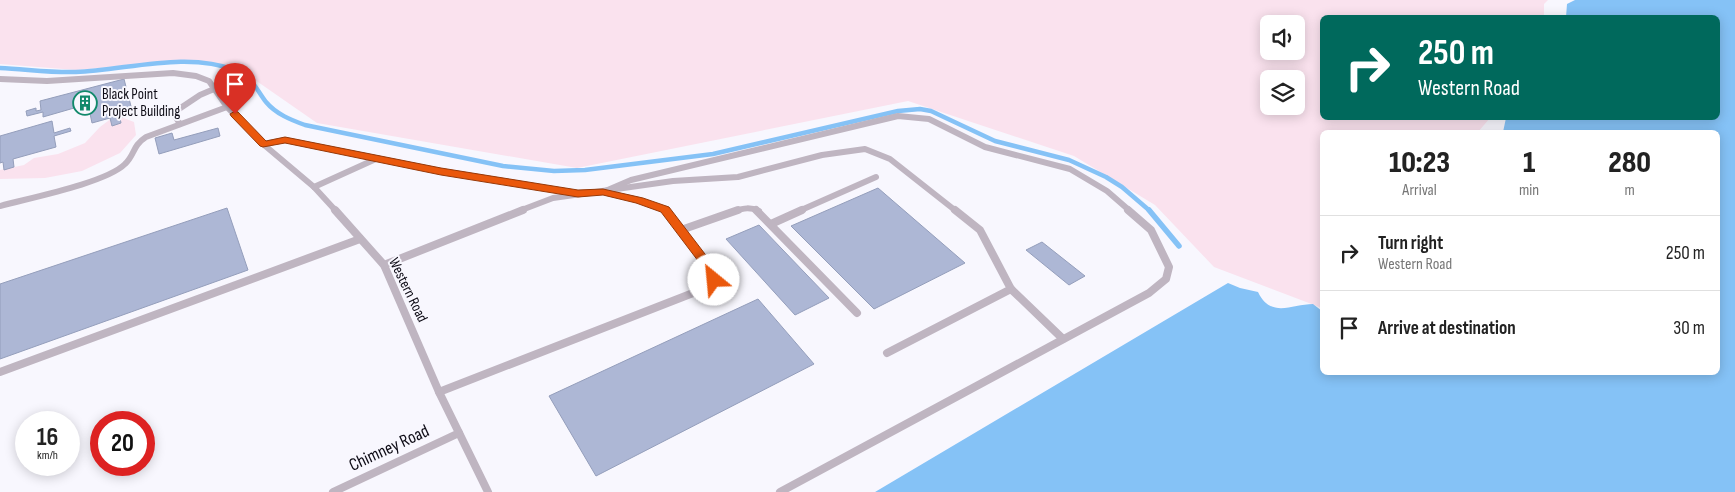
<!DOCTYPE html>
<style>
:root{--surface:#fff;--page:#f6f6f6;--text:#222;--muted:#767676;--line:#e0e0e0}
body{margin:0;font-family:"Sofia Sans Condensed",sans-serif;background:var(--page);color:var(--text);height:100vh;display:flex;flex-direction:column;font-size:19px;white-space:nowrap}
*{box-sizing:border-box;margin:0}
p{font-size:16px;color:var(--muted)}
.icon{flex:none;width:28px;height:28px;fill:none;stroke:currentColor;stroke-width:2;stroke-linecap:round;stroke-linejoin:round}
.map{position:relative;flex:1;overflow:hidden}
.side{position:absolute;left:1320px;top:130px;width:400px;height:245px;display:flex;flex-direction:column;background:var(--surface);border-radius:8px;box-shadow:0 2px 12px #0003}
.side>*{flex:none}
.banner{position:absolute;left:1320px;top:15px;width:400px;height:105px;border-radius:8px;box-shadow:0 2px 12px #0003;background:#00695c;color:#fff;overflow:hidden}
.buttons{position:absolute;left:1260px;top:15px;display:grid;gap:10px}
.buttons a{display:grid;place-items:center;width:45px;height:45px;border-radius:8px;background:var(--surface);box-shadow:0 2px 12px #0003;font-size:25px}
.speed{position:absolute;left:15px;top:411px;display:flex;gap:10px;font-size:25px;font-weight:700;text-align:center}
.speed>*{display:grid;place-content:center;width:65px;height:65px;border-radius:50%;background:var(--surface);box-shadow:0 2px 12px #0003;line-height:1}
.speed small{font-size:12px;font-weight:400}
.speed .limit{border:8px solid #d22;background:#fff;color:#111}
.pin{position:absolute;display:grid;place-items:center;width:42px;height:42px;color:#fff;margin:-51px -21px;border-radius:50% 50% 50% 0;rotate:-45deg;box-shadow:0 0 5px #0007}
.pin .icon{rotate:45deg}
.me{position:absolute;width:55px;margin:-28px;rotate:332deg;stroke-linejoin:round;filter:drop-shadow(0 0 4px #0008)}
.turn{display:flex;align-items:center;gap:18px;height:105px;padding:0 15px;font-size:22px}
.turn .icon{width:65px;height:65px;stroke-width:2.5}
.turn b{display:block;font-size:35px;line-height:42px}
.eta{display:flex;justify-content:space-evenly;align-items:center;height:85px;text-align:center}
.eta b{font-size:30px;font-weight:800;line-height:35px}
ul{padding:0;list-style:none}
li{display:flex;align-items:center;gap:15px;height:75px;padding:0 15px;border-top:1px solid var(--line)}
li div{flex:1}
li b{display:block;font-size:19px}
li em{font-style:normal}
.map>svg:first-child{display:block}
</style>
<div class="map">
<svg width="1735" height="492" viewBox="0 0 1735 492">
<rect width="100%" height="100%" fill="#f8f7fe"/>
<g fill="#fae2ee" fill-rule="evenodd">
<path d="M0,0h1548l-4,4v13l-222,1v100h168l-12,14h-156v176l-108,-41 -59,-62 -81,-49 -166,-55 -331,67 -260,-45 -72,-50 -54,-13 -115,10 -76,-6zM1269,24h27v27h-27zM1269,79h27v27h-27z"/>
<polygon points="116,115 134,122 136,135 120,153 82,171 45,178 0,179 0,170 24,165 34,158 58,154 85,143 100,127"/>
</g>
<path fill="#85c2f6" d="M1575,0h160v492h-860l353,-209 12,5 18,4c13,27 34,12 55,12l9,7v61h396v-240h-215l3,-14h212v-100l-152,-1 1,-13z"/>
<g fill="none" stroke-linecap="round" stroke-linejoin="round">
<path stroke="#85c2f6" stroke-width="4.5" d="M0,68c25,1 51,5 76,4 51,-2 110,-21 159,-2 17,6 21,19 31,32 10,12 25,18 39,23l198,41 51,5 31,-1 128,-16 185,-43 22,-2 11,2 64,30 74,19 37,17 16,10 28,24"/>
<polyline stroke="#85c2f6" stroke-width="5.5" points="1149,210 1179,246"/>
</g>
<g fill="#adb7d5" stroke="#949ebb">
<polygon points="124,79 133,114 120,118 121,123 112,126 110,118 92,123 88,104 43,117 43,112 27,116 26,111 36,108 36,111 41,110 40,101"/>
<polygon points="52,121 54,133 70,128 71,131 54,136 56,147 13,159 14,167 4,170 3,162 0,163 0,136"/>
<polygon points="218,128 220,136 159,154 155,138 172,133 174,140"/>
<polygon points="878,188 965,263 874,309 791,226"/>
<polygon points="227,208 248,270 0,359 0,284"/>
<polygon points="759,225 829,298 795,315 726,239"/>
<polygon points="1042,242 1085,276 1069,285 1026,250"/>
<polygon points="758,299 814,364 596,476 549,396"/>
</g>
<g fill="none" stroke-linecap="round" stroke-linejoin="round">
<g stroke="#bfb5c1" stroke-width="6">
<polyline points="0,79 47,81 173,73 196,76 209,81 227,107 263,144 314,187 336,211"/>
<polyline points="180,124 173,113 200,95 214,89"/>
<polyline points="263,144 285,140 441,171 571,192"/>
<polyline points="314,187 378,158"/>
<polyline points="603,192 631,180 898,116 929,119 985,147 1070,169 1107,191 1130,211"/>
<polyline points="607,193 639,200 667,211"/>
<path d="M0,206c29,-8 106,-23 125,-42 10,-9 7,-18 21,-27l81,-30"/>
<polyline points="519,211 553,198 673,181 738,177 822,155 865,149 890,159 956,211"/>
<path d="M735,211c9,-3 15,-4 24,0"/>
<polyline points="799,211 876,177"/>
</g>
<g stroke="#bfb5c1" stroke-width="8">
<polyline points="335,210 384,265 439,392 488,492"/>
<polyline points="666,210 681,230 738,210"/>
<polyline points="756,210 857,313"/>
<polyline points="771,224 802,210"/>
<polyline points="384,265 523,210"/>
<polyline points="1011,289 1063,339"/>
<polyline points="887,353 1011,289 980,230 955,210"/>
<polyline points="0,372 360,239"/>
<polyline points="439,392 711,286 714,274 681,230"/>
<polyline points="333,492 459,433"/>
<polyline points="780,492 1149,293 1166,279 1169,267 1151,230 1128,210"/>
</g>
</g>
<polygon fill="#ea580c" stroke="#983908" points="235,111 238,112 266,141 285,137 441,168 578,190 603,189 643,198 669,207 718,271 720,280 714,284 709,282 708,274 661,212 636,203 603,195 578,197 441,175 285,143 263,147 260,146 231,116 230,114"/>
<defs>
<g id="building-ring" transform="scale(1.25)"><circle r="9.5" fill="#f8f7fe" stroke="#11896b" stroke-width="1.5"/><path d="M-4-6H4V6H1V3H-1V6H-4ZM-2.5-4.3h1.7v1.8h-1.7ZM.8-4.3h1.7v1.8H.8ZM-2.5-1h1.7V.8h-1.7ZM.8-1h1.7V.8H.8Z" fill="#11896b"/></g>
</defs>
<g fill-rule="evenodd">
<use href="#building-ring" x="85" y="103"/>
</g>
<g text-anchor="middle" dominant-baseline="central" stroke-width="4" stroke-linejoin="round" paint-order="stroke">
<g font-size="15" fill="#0d0b15" stroke="#f8f7fe" text-anchor="start">
<text x="102" y="94">Black Point<tspan x="102" dy="17">Project Building</tspan></text>
</g>
<g font-size="15" fill="#0d0b15" stroke="#f8f7fe">
<text transform="translate(408 290) rotate(64)">Western Road</text>
</g>
<g font-size="18" fill="#0d0b15" stroke="#f8f7fe">
<text transform="translate(389 448) rotate(-25)">Chimney Road</text>
</g>
</g>
</svg>
<div class="buttons">
<a><svg class="icon" aria-label="sound" viewBox="0 0 24 24"><path d="M4 9h4l5-4v14l-5-4H4zM17 9q2 3 0 6"/></svg></a>
<a><svg class="icon" aria-label="layers" viewBox="0 0 24 24"><path d="M12 4l9 5-9 5-9-5zM3 14l9 5 9-5"/></svg></a>
</div>
<div class="speed"><div>16<small>km/h</small></div><div class="limit">20</div></div>
<div class="pin" style="left:235px;top:114px;background:#d93025"><svg class="icon" aria-label="arrive" viewBox="0 0 24 24"><path d="M6 21V4h12l-3 4 3 4H6"/></svg></div>
<svg class="me" style="left:714px;top:280px" viewBox="-20 -20 40 40"><circle r="19" fill="#fff"/><path d="M0-13L10 11 0 6-10 11z" fill="#ea580c"/></svg>
<div class="banner">
<div class="turn"><svg class="icon" aria-label="right" viewBox="0 0 24 24"><path d="M7 20v-9h11M14 6l5 5-5 5"/></svg><div><b>250 m</b>Western Road</div></div>
</div>
<section class="side">
<div class="eta">
<div><b>10:23</b><p>Arrival</p></div>
<div><b>1</b><p>min</p></div>
<div><b>280</b><p>m</p></div>
</div>
<ul>
<li><svg class="icon" aria-label="right" viewBox="0 0 24 24"><path d="M7 20v-9h11M14 6l5 5-5 5"/></svg><div><b>Turn right</b><p>Western Road</p></div><em>250 m</em></li>
<li><svg class="icon" aria-label="arrive" viewBox="0 0 24 24"><path d="M6 21V4h12l-3 4 3 4H6"/></svg><div><b>Arrive at destination</b></div><em>30 m</em></li>
</ul>
</section>
</div>
